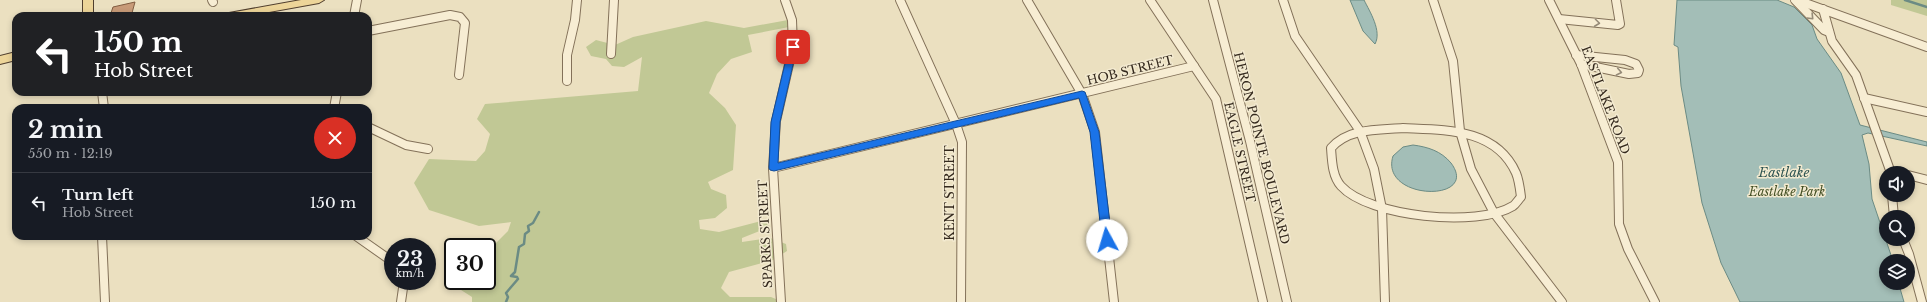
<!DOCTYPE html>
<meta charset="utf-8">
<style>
:root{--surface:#171b24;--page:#20242c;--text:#f1f3f6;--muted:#9ea1a6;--line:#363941}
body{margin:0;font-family:"Libre Baskerville",serif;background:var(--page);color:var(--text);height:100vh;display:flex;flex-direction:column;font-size:15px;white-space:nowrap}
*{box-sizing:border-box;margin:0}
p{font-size:13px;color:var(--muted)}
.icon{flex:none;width:22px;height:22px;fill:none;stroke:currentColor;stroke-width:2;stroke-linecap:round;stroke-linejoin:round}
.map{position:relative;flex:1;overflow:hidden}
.sheet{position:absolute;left:12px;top:104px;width:360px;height:136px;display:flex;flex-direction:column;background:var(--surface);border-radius:12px;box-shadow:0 2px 6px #0003}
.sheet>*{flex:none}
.top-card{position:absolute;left:12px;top:12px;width:360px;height:84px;border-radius:12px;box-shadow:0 2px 6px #0003;background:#202124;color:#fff;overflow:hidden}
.fabs{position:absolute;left:1879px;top:166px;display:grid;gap:8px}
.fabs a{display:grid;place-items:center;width:36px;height:36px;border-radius:50%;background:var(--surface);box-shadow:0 2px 6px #0003;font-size:20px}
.speed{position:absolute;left:384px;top:238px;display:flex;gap:8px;font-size:20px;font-weight:700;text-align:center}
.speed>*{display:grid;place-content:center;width:52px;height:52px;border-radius:50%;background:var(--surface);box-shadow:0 2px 6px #0003;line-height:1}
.speed small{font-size:10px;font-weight:400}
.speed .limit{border:2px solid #111;border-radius:6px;background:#fff;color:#111}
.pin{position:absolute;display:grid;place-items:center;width:34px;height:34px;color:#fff;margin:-17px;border-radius:8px;box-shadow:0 2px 6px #0006}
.me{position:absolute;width:44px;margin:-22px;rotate:354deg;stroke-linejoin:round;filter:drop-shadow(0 0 3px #0008)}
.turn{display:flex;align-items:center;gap:14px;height:84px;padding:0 16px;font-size:18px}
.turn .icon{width:52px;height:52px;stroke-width:2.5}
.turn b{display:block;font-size:28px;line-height:34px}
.round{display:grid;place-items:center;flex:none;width:42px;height:42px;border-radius:21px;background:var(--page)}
.summary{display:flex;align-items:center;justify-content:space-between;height:68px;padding:0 16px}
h1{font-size:24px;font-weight:800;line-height:30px}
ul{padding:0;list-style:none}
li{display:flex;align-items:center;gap:12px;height:60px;padding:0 16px;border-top:1px solid var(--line)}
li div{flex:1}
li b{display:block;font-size:15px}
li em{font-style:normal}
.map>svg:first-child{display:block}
</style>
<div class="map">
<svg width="1927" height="302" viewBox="0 0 1927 302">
<rect width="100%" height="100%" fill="#ebe0c0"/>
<g fill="#c1c895">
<polygon points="1891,0 1927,0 1927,16 1891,5"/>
<polygon points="788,20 789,27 748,35 752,52 731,59 717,74 709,93 725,108 736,125 733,170 708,182 711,189 726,195 727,208 715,218 699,220 700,229 719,232 765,220 770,227 742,238 742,242 770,238 786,244 787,251 773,260 729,272 721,288 730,297 771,297 783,302 472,302 472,297 461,290 461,281 487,281 487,252 508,231 511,222 479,226 429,210 414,183 429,159 476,161 485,151 490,134 477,119 485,104 638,91 642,57 624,67 612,66 606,59 591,56 586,47 596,40 615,45 633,37 706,21 744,28"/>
</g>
<g fill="#a3beb7" stroke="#6b8b84">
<path d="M1350,0h14c6,12 18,31 11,44l-12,-13z"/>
<polygon points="1677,0 1777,0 1794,7 1812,25 1817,39 1841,73 1860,125 1927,142 1927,146 1868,133 1862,135 1869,164 1872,199 1893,261 1886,261 1886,283 1900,283 1899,285 1904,302 1740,302 1721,263 1702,203 1681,86 1678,47 1674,45"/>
<path d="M1413,145c15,2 28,6 38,18 30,40 -72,38 -58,-7l10,-9z"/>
</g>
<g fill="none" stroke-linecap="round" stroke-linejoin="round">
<g stroke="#6b8b84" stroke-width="2.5">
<polyline points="1905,0 1927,7"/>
<polyline points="506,302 508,297 506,293 518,279 517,277 511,276 515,272 519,247 524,244 525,234 529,231 528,226 533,223 539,212"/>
</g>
</g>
<polygon fill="#c89b78" stroke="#815c40" points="135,2 132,13 110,16 113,7"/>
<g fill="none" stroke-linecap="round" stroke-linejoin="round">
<g stroke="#837159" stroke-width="10">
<g id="minor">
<polyline points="212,0 213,2"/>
<polyline points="900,0 956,124 962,142 961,302"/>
<polyline points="1027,0 1082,94 1095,132 1114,302"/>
<polyline points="1150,0 1216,99 1263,302"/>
<polyline points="1213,0 1250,141 1287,302"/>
<polyline points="1283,0 1295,36 1360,131 1374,169 1382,209 1385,302"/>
<polyline points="1433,0 1453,61 1460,131 1471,169 1494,213 1562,302"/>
<polyline points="1549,0 1581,64 1618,162 1619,224 1628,249 1655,302"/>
<polyline points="1795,0 1824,30 1829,32"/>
<polyline points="1797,0 1927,47"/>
<polyline points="1823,9 1832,41 1856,75 1891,173"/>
<polyline points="354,16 357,0"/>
<polyline points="1559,19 1618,25 1620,24 1616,0"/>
<polyline points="368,31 450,15 460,17 465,23 459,75"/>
<polyline points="611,54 614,0"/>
<polyline points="1576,55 1625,60 1636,64 1639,70 1638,73 1629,74 1581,64"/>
<polyline points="567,81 567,55 575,20 577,0"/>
<polyline points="102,92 104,108"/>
<polyline points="1864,98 1927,112"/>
<polyline points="334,108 337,92"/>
<polyline points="368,127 406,145 428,149"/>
<path d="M1403,128c42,2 93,0 113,45 3,7 4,16 5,24 -3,3 -5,7 -8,9 -35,22 -144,11 -172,-20 -9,-10 -9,-26 -10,-38 18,-20 46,-18 72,-20z"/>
<polyline points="773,168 1194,66"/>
<polyline points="1908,175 1927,180"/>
<polyline points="1892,195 1894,217"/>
<polyline points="102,236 105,302"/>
<polyline points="356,236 393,262"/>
<polyline points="1903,239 1909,254 1922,302"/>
<polyline points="401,302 404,281"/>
<polyline points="781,302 773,168 776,121 793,47 792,20 785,0"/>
</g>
</g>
<g stroke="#513f2e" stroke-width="2">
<g id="major">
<rect x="83" y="0" width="10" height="16"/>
<polygon points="301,0 324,0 319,3 247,16 224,16 229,13"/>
<polygon points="16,52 16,60 0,64 0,56"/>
</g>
</g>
<use href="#minor" stroke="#f7edd3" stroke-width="8"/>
<use href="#major" fill="#edd599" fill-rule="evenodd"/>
</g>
<defs><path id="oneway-chevron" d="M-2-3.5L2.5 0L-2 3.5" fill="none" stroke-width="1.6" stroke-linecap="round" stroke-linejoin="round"/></defs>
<g stroke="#968b78">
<use href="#oneway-chevron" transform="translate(1811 17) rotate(46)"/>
<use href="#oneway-chevron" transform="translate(1597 23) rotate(7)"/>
<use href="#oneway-chevron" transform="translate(1619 72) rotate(11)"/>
</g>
<polygon fill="#1a73e8" stroke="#114b97" points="793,44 797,47 780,122 778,163 1082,91 1085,92 1099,132 1112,240 1110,243 1107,244 1102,240 1090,132 1079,98 774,171 770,170 769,168 771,122 789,47"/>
<g text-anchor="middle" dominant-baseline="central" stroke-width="3" stroke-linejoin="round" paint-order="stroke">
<g font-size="12" fill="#34291d" stroke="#f3ead0">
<text transform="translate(1130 70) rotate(-14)">HOB STREET</text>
<text transform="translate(1606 100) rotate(69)">EASTLAKE ROAD</text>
<text transform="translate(1262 148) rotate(76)">HERON POINTE BOULEVARD</text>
<text transform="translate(1240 152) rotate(77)">EAGLE STREET</text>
<text transform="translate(949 193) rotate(-90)">KENT STREET</text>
<text transform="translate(765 234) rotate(-93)">SPARKS STREET</text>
</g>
<g font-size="12" font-style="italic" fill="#434f24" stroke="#f3ead0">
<text x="1787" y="191">Eastlake Park</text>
</g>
<g font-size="13" font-style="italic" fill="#2d5351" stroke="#f3ead0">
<text x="1784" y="172">Eastlake</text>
</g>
</g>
</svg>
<div class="fabs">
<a><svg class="icon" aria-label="sound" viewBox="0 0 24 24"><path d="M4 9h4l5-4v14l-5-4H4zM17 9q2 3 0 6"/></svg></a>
<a><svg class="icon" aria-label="search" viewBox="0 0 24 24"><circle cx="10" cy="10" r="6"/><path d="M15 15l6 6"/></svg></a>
<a><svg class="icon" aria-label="layers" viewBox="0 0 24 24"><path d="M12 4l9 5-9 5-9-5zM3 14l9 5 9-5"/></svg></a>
</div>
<div class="speed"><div>23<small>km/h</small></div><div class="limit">30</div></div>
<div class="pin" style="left:793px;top:47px;background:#d93025"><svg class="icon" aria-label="arrive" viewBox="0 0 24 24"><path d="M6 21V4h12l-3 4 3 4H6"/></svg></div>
<svg class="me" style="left:1107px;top:240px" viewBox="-20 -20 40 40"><circle r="19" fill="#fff"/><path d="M0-13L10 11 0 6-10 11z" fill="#1a73e8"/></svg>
<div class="top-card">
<div class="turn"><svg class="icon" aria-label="left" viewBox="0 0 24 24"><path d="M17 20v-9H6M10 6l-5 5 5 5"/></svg><div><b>150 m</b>Hob Street</div></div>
</div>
<section class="sheet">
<div class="summary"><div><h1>2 min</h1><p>550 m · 12:19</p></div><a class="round" style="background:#d93025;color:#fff"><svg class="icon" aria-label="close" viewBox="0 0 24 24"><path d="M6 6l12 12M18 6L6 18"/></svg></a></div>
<ul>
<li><svg class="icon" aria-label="left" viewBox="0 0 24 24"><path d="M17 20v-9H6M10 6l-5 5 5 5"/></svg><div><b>Turn left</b><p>Hob Street</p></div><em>150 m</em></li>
</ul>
</section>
</div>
